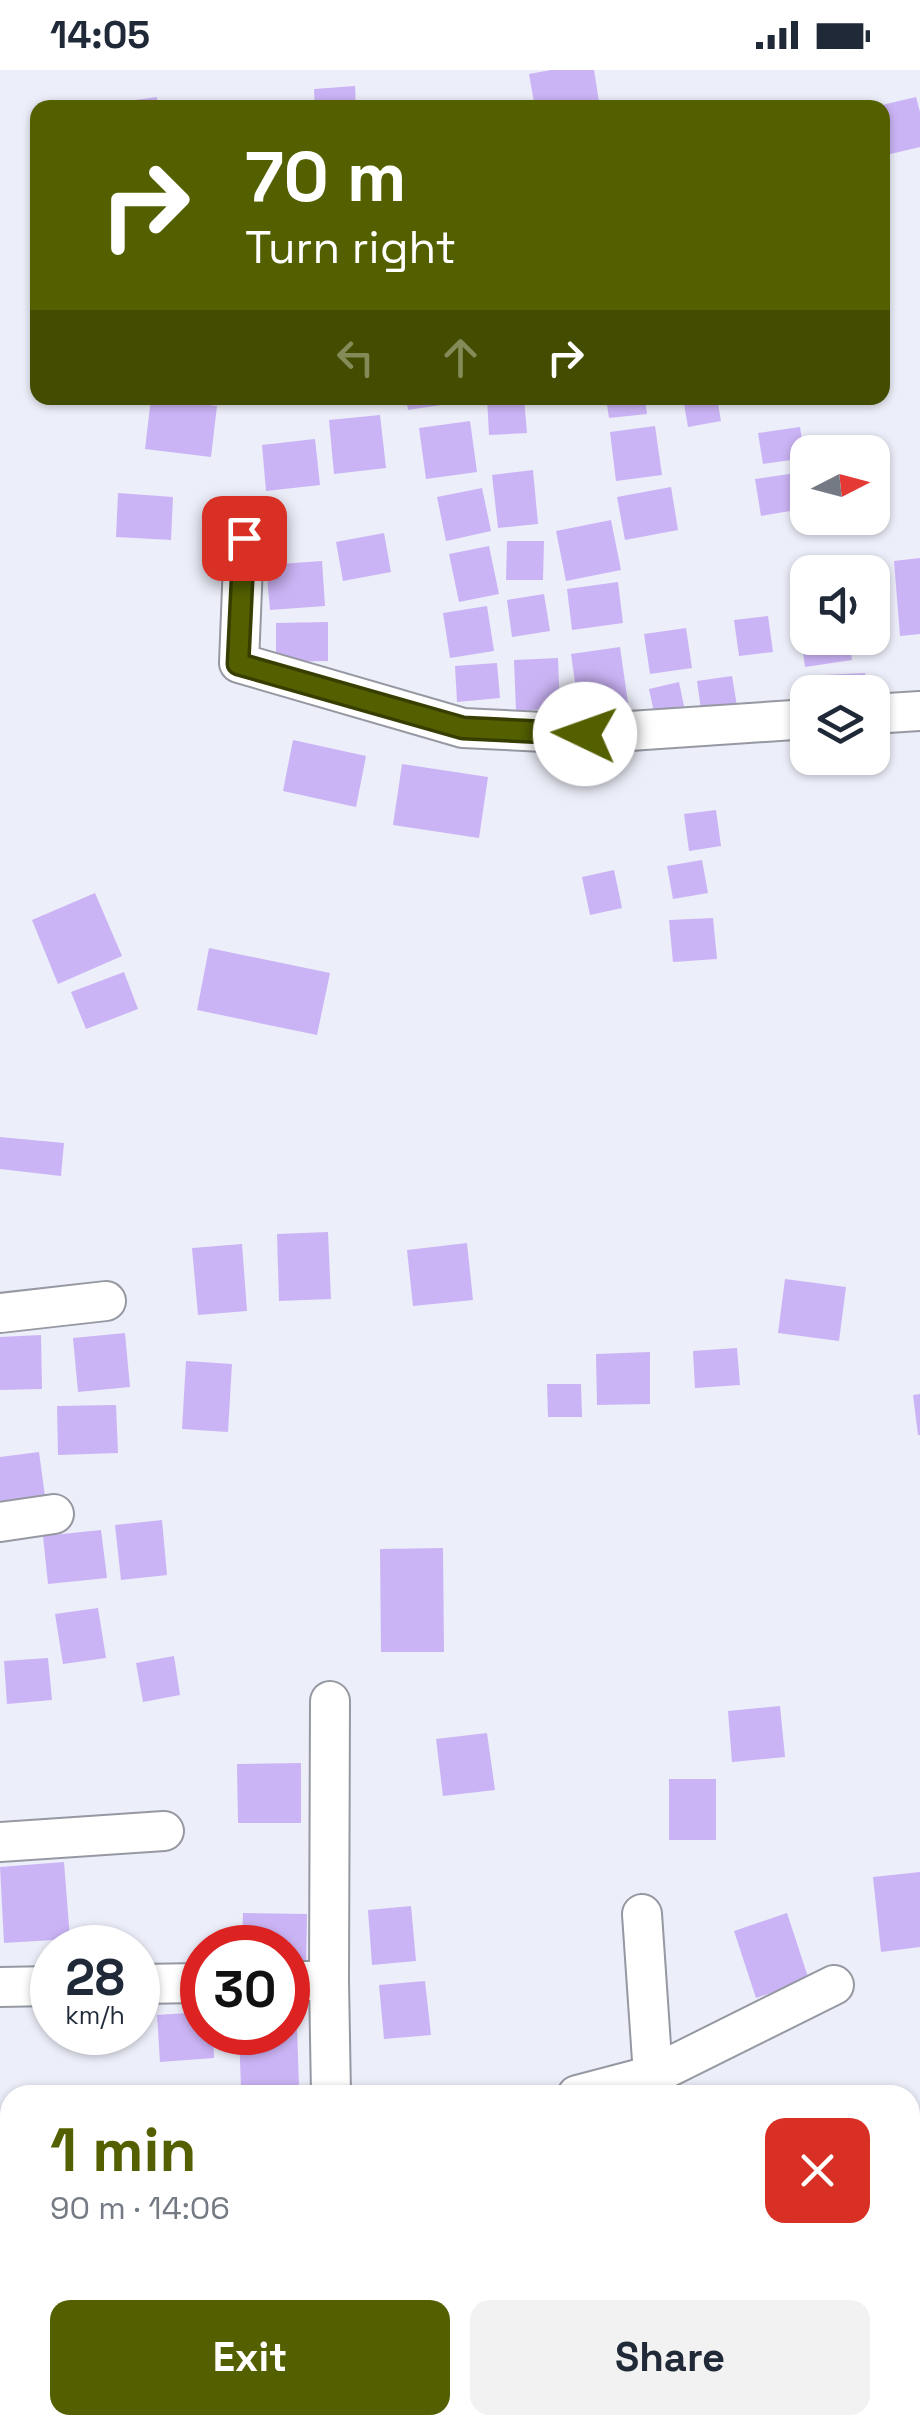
<!DOCTYPE html>
<meta charset="utf-8">
<style>
:root{--surface:#fff;--page:#f2f2f3;--text:#1f2937;--muted:#747a83;--accent:#546000}
body{margin:0;font-family:"Space Grotesk",sans-serif;background:var(--page);color:var(--text);height:100vh;display:flex;flex-direction:column;font-size:38px;white-space:nowrap}
*{box-sizing:border-box;margin:0}
p{font-size:32px;color:var(--muted)}
.icon{flex:none;width:55px;height:55px;fill:none;stroke:currentColor;stroke-width:2;stroke-linecap:round;stroke-linejoin:round}
.map{position:relative;flex:1;overflow:hidden}
.side{position:absolute;left:0px;top:2015px;width:920px;height:350px;display:flex;flex-direction:column;background:var(--surface);border-radius:30px 30px 0 0;box-shadow:0 2px 8px #0004}
.side>*{flex:none}
.hud{position:absolute;left:30px;top:30px;width:860px;height:305px;border-radius:20px;box-shadow:0 2px 8px #0004;background:#546000;color:#fff;overflow:hidden}
.needle{width:65px;rotate:84deg}
.tools{position:absolute;left:790px;top:365px;display:grid;gap:20px}
.tools a{display:grid;place-items:center;width:100px;height:100px;border-radius:20px;background:var(--surface);box-shadow:0 2px 8px #0004;font-size:50px}
.speed{position:absolute;left:30px;top:1855px;display:flex;gap:20px;font-size:50px;font-weight:700;text-align:center}
.speed>*{display:grid;place-content:center;width:130px;height:130px;border-radius:50%;background:var(--surface);box-shadow:0 2px 8px #0004;line-height:1}
.speed small{font-size:25px;font-weight:400}
.speed .limit{border:15px solid #d22;background:#fff;color:#111}
.pin{position:absolute;display:grid;place-items:center;width:85px;height:85px;color:#fff;margin:-42px;border-radius:20px;box-shadow:0 5px 15px #0006}
.me{position:absolute;width:110px;margin:-55px;rotate:273deg;stroke-linejoin:round;filter:drop-shadow(0 0 8px #0008)}
.turn{display:flex;align-items:center;gap:35px;height:210px;padding:0 50px;font-size:45px}
.turn .icon{width:130px;height:130px;stroke-width:2.5}
.turn b{display:block;font-size:70px;line-height:85px}
.lanes{display:flex;align-items:center;height:95px;padding:0 50px;background:#0003;justify-content:center;gap:50px;direction:ltr}
.lanes .off{opacity:.35}
.round{display:grid;place-items:center;flex:none;width:105px;height:105px;border-radius:20px;background:var(--page)}
.headline{display:flex;align-items:center;justify-content:space-between;height:170px;padding:0 50px}
h1{font-size:60px;font-weight:600;line-height:75px;color:var(--accent)}
.cta{display:flex;gap:20px;margin-top:auto;padding:20px 50px}
.cta a{flex:1;height:115px;border-radius:20px;background:var(--accent);color:#fff;font-size:40px;font-weight:600;line-height:115px;text-align:center}
.cta a+a{background:var(--page);color:var(--text)}
.status{display:flex;justify-content:space-between;align-items:center;height:70px;padding:0 50px;background:var(--surface);direction:ltr}
.status svg{height:28px;fill:currentColor}
.map>svg:first-child{display:block}
</style>
<div class="status"><b>14:05</b><svg viewBox="0 0 49 12"><path d="M0 12V9h3v3zM5 12V6h3v6zM10 12V3h3v9zM15 12V0h3v12zM26 1h20v11H26zM47 4h2v5h-2z"/></svg></div>
<div class="map">
<svg width="920" height="2365" viewBox="0 0 920 2365">
<rect width="100%" height="100%" fill="#eceef9"/>
<g fill="#cbb4f5">
<polygon points="551,0 594,0 600,38 535,38 529,4"/>
<polygon points="355,16 356,38 315,38 314,19"/>
<polygon points="157,27 158,38 122,38 121,32"/>
<polygon points="916,27 920,42 920,77 882,86 882,35"/>
<polygon points="151,328 217,336 211,387 145,379"/>
<polygon points="406,328 454,328 454,333 408,340"/>
<polygon points="487,328 524,328 527,363 489,365"/>
<polygon points="606,328 645,328 647,344 609,348"/>
<polygon points="683,328 717,328 721,351 688,357"/>
<polygon points="380,345 386,398 334,404 329,350"/>
<polygon points="470,351 477,402 426,409 419,358"/>
<polygon points="655,356 662,405 616,411 610,362"/>
<polygon points="800,357 805,388 763,394 758,363"/>
<polygon points="315,369 320,415 266,421 262,375"/>
<polygon points="533,400 538,454 498,458 492,405"/>
<polygon points="796,403 802,439 761,446 755,409"/>
<polygon points="671,417 678,460 625,470 617,427"/>
<polygon points="482,418 491,461 446,471 437,427"/>
<polygon points="118,423 173,427 171,470 116,467"/>
<polygon points="611,450 621,500 566,511 556,461"/>
<polygon points="384,463 391,502 343,511 336,472"/>
<polygon points="507,471 544,471 543,510 506,510"/>
<polygon points="489,476 499,524 459,532 449,484"/>
<polygon points="920,488 920,564 900,566 894,491"/>
<polygon points="322,491 325,536 270,540 266,495"/>
<polygon points="808,507 808,551 801,552 793,510"/>
<polygon points="618,512 623,553 572,560 567,519"/>
<polygon points="544,524 550,561 512,567 507,530"/>
<polygon points="487,536 494,581 450,588 443,543"/>
<polygon points="768,546 773,582 739,586 734,550"/>
<polygon points="328,552 328,591 276,592 276,553"/>
<polygon points="686,558 692,598 650,604 644,564"/>
<polygon points="808,559 808,568 849,568 852,590 805,597 800,560"/>
<polygon points="620,577 628,633 579,640 571,584"/>
<polygon points="558,588 560,638 516,641 514,590"/>
<polygon points="497,593 500,628 457,632 455,596"/>
<polygon points="865,603 866,622 823,622 822,605"/>
<polygon points="732,606 738,642 702,647 697,611"/>
<polygon points="679,612 685,641 655,647 649,619"/>
<polygon points="293,670 366,686 356,737 283,721"/>
<polygon points="402,694 488,707 479,768 393,755"/>
<polygon points="716,740 721,776 689,781 684,744"/>
<polygon points="702,790 708,823 673,829 667,796"/>
<polygon points="614,800 622,838 590,845 582,807"/>
<polygon points="95,823 122,886 58,914 32,850"/>
<polygon points="713,848 717,889 673,892 669,850"/>
<polygon points="209,878 330,903 317,965 197,940"/>
<polygon points="124,902 138,939 86,959 71,922"/>
<polygon points="0,1067 64,1073 61,1106 0,1099"/>
<polygon points="328,1162 331,1229 279,1231 277,1164"/>
<polygon points="467,1173 473,1230 413,1236 407,1180"/>
<polygon points="242,1174 247,1241 198,1245 192,1178"/>
<polygon points="785,1209 846,1217 839,1271 778,1263"/>
<polygon points="125,1263 130,1317 78,1322 73,1268"/>
<polygon points="41,1265 42,1319 0,1320 0,1267"/>
<polygon points="737,1278 740,1315 695,1318 693,1281"/>
<polygon points="650,1282 650,1334 597,1335 596,1284"/>
<polygon points="186,1291 232,1294 228,1362 182,1359"/>
<polygon points="547,1314 581,1314 582,1347 548,1347"/>
<polygon points="920,1324 920,1365 918,1365 913,1325"/>
<polygon points="116,1335 118,1383 58,1385 57,1336"/>
<polygon points="39,1382 46,1434 0,1440 0,1387"/>
<polygon points="162,1450 167,1505 121,1510 115,1455"/>
<polygon points="101,1460 107,1508 48,1514 43,1466"/>
<polygon points="443,1478 444,1582 381,1582 380,1479"/>
<polygon points="98,1538 106,1588 63,1594 55,1544"/>
<polygon points="174,1586 180,1625 143,1632 136,1593"/>
<polygon points="48,1588 52,1630 7,1634 4,1591"/>
<polygon points="780,1636 785,1687 732,1692 728,1641"/>
<polygon points="487,1663 495,1720 443,1726 436,1669"/>
<polygon points="301,1693 301,1753 238,1753 237,1694"/>
<rect x="669" y="1709" width="47" height="61"/>
<polygon points="64,1792 70,1869 4,1873 0,1797"/>
<polygon points="920,1802 920,1877 881,1882 873,1807"/>
<polygon points="411,1836 416,1891 372,1895 368,1840"/>
<polygon points="243,1843 307,1844 306,1900 288,1900 288,1878 242,1878"/>
<polygon points="787,1843 809,1910 756,1928 734,1861"/>
<polygon points="425,1911 431,1965 384,1969 379,1915"/>
<polygon points="202,1942 202,1962 213,1962 214,1988 160,1992 157,1945"/>
<polygon points="288,1958 297,1958 299,2015 241,2018 239,1962 288,1962"/>
<polygon points="209,2015 210,2025 163,2025 162,2017"/>
</g>
<g fill="none" stroke-linecap="round" stroke-linejoin="round">
<g stroke="#9698a2" stroke-width="42">
<g id="minor">
<polyline points="244,468 239,593 463,658 585,664 808,649"/>
<polyline points="872,644 920,641"/>
<polyline points="0,1243 106,1231"/>
<polyline points="0,1452 54,1444"/>
<polyline points="0,1772 164,1761"/>
<polyline points="642,1844 653,2005"/>
<polyline points="288,1911 329,1911 331,2025"/>
<polyline points="329,1911 330,1631"/>
<polyline points="138,1914 202,1913"/>
<polyline points="0,1917 52,1916"/>
<polyline points="577,2025 653,2005 834,1915"/>
<polyline points="325,2355 326,2365"/>
</g>
</g>
<use href="#minor" stroke="#fff" stroke-width="38"/>
</g>
<g fill="none" stroke-linecap="round" stroke-linejoin="round">
<g stroke="#373e00" stroke-width="25">
<polyline id="route" points="244,468 238,594 463,658 585,664"/>
</g>
<use href="#route" stroke="#546000" stroke-width="18"/>
</g>
</svg>
<div class="tools">
<a><svg class="needle" viewBox="-14 -14 28 28"><path d="M0-13l5 13h-10z" fill="#e53935"/><path d="M0 13l5-13h-10z" fill="#747a83"/></svg></a>
<a><svg class="icon" aria-label="sound" viewBox="0 0 24 24"><path d="M4 9h4l5-4v14l-5-4H4zM17 9q2 3 0 6"/></svg></a>
<a><svg class="icon" aria-label="layers" viewBox="0 0 24 24"><path d="M12 4l9 5-9 5-9-5zM3 14l9 5 9-5"/></svg></a>
</div>
<div class="speed"><div>28<small>km/h</small></div><div class="limit">30</div></div>
<div class="pin" style="left:244px;top:468px;background:#d93025"><svg class="icon" aria-label="arrive" viewBox="0 0 24 24"><path d="M6 21V4h12l-3 4 3 4H6"/></svg></div>
<svg class="me" style="left:585px;top:664px" viewBox="-20 -20 40 40"><circle r="19" fill="#fff"/><path d="M0-13L10 11 0 6-10 11z" fill="#546000"/></svg>
<div class="hud">
<div class="turn"><svg class="icon" aria-label="right" viewBox="0 0 24 24"><path d="M7 20v-9h11M14 6l5 5-5 5"/></svg><div><b>70 m</b>Turn right</div></div>
<div class="lanes"><svg class="icon off" aria-label="left" viewBox="0 0 24 24"><path d="M17 20v-9H6M10 6l-5 5 5 5"/></svg><svg class="icon off" aria-label="ahead" viewBox="0 0 24 24"><path d="M12 20V5M6 11l6-6 6 6"/></svg><svg class="icon" aria-label="right" viewBox="0 0 24 24"><path d="M7 20v-9h11M14 6l5 5-5 5"/></svg></div>
</div>
<section class="side">
<div class="headline"><div><h1>1 min</h1><p>90 m · 14:06</p></div><a class="round" style="background:#d93025;color:#fff"><svg class="icon" aria-label="close" viewBox="0 0 24 24"><path d="M6 6l12 12M18 6L6 18"/></svg></a></div>
<div class="cta"><a>Exit</a><a>Share</a></div>
</section>
</div>
